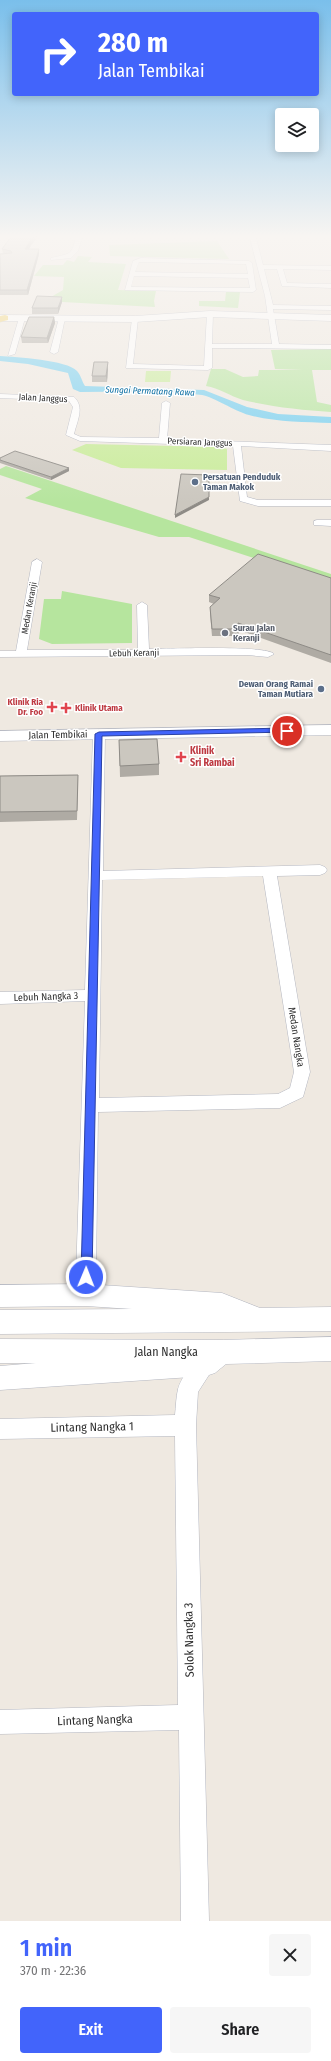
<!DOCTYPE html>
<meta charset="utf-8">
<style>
:root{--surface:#fff;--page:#f6f6f6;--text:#202124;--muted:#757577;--accent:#4264fb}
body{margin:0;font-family:"Fira Sans Condensed",sans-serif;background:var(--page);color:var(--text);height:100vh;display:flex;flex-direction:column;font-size:15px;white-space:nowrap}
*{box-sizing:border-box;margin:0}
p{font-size:13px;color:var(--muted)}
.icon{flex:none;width:22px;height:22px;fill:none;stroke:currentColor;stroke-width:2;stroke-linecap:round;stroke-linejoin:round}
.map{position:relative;height:1921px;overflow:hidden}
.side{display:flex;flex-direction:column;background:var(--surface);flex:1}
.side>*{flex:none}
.banner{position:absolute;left:12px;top:12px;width:307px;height:84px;border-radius:4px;box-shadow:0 2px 10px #0003;background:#4264fb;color:#fff;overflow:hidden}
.tools{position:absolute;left:275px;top:108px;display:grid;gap:8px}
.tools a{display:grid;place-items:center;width:44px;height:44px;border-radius:4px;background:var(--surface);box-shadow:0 2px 10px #0003;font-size:20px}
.pin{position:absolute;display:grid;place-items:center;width:34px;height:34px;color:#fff;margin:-17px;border:2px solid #fff;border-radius:50%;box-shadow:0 1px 4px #0007}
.me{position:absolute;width:44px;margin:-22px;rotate:1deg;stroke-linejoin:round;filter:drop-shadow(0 0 3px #0008)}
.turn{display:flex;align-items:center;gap:14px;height:84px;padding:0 20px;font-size:18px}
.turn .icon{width:52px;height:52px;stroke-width:2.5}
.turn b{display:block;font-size:28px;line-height:34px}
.round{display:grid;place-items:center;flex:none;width:42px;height:42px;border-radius:4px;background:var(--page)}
.overview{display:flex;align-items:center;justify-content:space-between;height:68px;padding:0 20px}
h1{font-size:24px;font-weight:600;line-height:30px;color:var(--accent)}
.cta{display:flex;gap:8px;margin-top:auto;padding:8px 20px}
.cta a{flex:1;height:46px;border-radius:4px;background:var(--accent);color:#fff;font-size:16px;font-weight:600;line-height:46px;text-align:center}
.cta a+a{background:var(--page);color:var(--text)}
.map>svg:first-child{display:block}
</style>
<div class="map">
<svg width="331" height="1921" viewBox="0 0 331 1921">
<rect width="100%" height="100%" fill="#efe9e1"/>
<g fill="#b6e59e">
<polygon points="217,241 229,259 110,256 109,245"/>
<polygon points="78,256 92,257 88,262 126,264 118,290 156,291 154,301 155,307 44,301 63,290 64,277 34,276 43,265 63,265 67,260 74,262"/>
<polygon points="226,292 240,292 238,308 199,306 199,301 225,301"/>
<path d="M331,349v21h-19l5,32 14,3v7c-29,-2 -59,-5 -88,-12 -13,-4 -24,-12 -37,-14l5,-17h14l18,8 15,-1 1,-6h44l-28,-1 -4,-19z"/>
<polygon points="6,466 331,574 331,583 189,537 159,537 25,498 42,489 0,475 0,469"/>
<polygon points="62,591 132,604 132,643 52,644 39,639 44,599 61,599"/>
</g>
<g fill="#c9ec9a">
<polygon points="146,371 171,371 170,382 145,382"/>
<polygon points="86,444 220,447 227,449 227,470 121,468 72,450"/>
</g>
<path fill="#75cff0" d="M0,356c16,1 67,4 77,15 4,4 5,11 8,15l119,4 43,17 31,7 53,3v6c-27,-1 -56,-1 -82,-8 -15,-4 -35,-18 -47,-20 -41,-5 -81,-3 -122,-3l-7,-3 -5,-16 -40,-9 -28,-3z"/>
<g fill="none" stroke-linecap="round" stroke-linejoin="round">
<g stroke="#b4b7c1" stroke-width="1">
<g id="minor">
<path d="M77,234h6l-5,17 -7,7 -20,2v-2c21,-5 20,-2 26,-24z"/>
<polygon points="249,234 255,234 263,265 331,266 331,270 283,269 287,283 331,284 331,288 282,286 277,269 264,269 273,305 331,306 331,310 273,309 279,344 331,345 331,349 212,348 212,368 208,370 126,368 132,319 135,317 138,319 133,364 204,366 207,314 210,312 213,314 212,344 272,344 265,296"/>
<path d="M141,258l108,3 3,2 4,27 -3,2 -128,-2 8,-29zM139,262l107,2 2,10 -113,-2zM134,276l114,2 2,10 -119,-1z"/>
<polygon points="22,316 25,318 15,354 8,356 19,318"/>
<polygon points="62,316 65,318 58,352 54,354 50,352 59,318"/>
<path d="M0,394l74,3c11,10 3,24 0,37l7,3 78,1 3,-35 4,-2 4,2 -3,36 164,6v6l-90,-5 6,51 11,3h73v6h-73l-18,-5 -7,-55 -153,-5 -14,-6 7,-28 -4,-6 -69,-3z"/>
<polygon points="317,520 331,520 331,526 314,525 314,521"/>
<path d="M37,559l5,3 -15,88h111l-1,-45 5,-3 5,3 2,44c18,0 118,-4 125,5l-6,3 -21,-2 -247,2v-6h16l16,-89z"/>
<path d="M99,730l6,4 -2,137 217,-6 5,2 2,3 -2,3 -5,2 -43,1 33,196 -7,25 -23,11 -182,4 -2,165 -3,6 -7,3 -7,-3 -3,-6 9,-276 -85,3v-12l85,-2 8,-256zM263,876l31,196 -4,16 -12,6 -179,4 3,-218z"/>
<path d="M206,1354l7,3 3,7 -18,28 -2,33 13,496h-28l-2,-191 -179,4v-24l178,-5 -3,-269 -175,3v-20l175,-4c1,-9 1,-18 3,-26 3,-12 17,-30 28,-35z"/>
</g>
</g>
<g stroke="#b4b7c1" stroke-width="1">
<g id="tertiary">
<polygon points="210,311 331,315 331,321 210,317 135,322 0,321 0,315 135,316"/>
<polygon points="331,725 331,735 0,741 0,731"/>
<polygon points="86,1284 222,1293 260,1308 331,1307 331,1331 0,1334 0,1310 132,1309 86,1306 0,1307 0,1285"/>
<polygon points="331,1337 331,1361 226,1364 215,1373 206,1376 0,1390 0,1366 36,1363 0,1363 0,1339 223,1340"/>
</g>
</g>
<g stroke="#c9c9c9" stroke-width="1">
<polygon id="primary" points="5,315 8,316 8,320 0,322 0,316"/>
</g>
<use href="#minor" fill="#fff" fill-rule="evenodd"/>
<use href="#tertiary" fill="#fff" fill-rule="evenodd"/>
<use href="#primary" fill="#f2d163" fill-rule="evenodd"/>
</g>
<g fill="#afaba4">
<polygon points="13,234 39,234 29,249 39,254 28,295 0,295 0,254 3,254 2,249"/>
<polygon points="62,297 62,302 58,314 32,314 32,308"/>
<polygon points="54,317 55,323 48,343 22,343 21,337"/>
<polygon points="108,362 108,368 107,382 92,382 92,376"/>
<polygon points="0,458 69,471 51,480 0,463"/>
<polygon points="331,578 331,663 239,630 239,636 212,636 210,614 210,607 214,604 209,602 209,595"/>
<polygon points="119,740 159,764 159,775 120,777"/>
<polygon points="78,775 78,784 77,820 0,822 0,776"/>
</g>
<g fill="#8e8b86">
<polygon points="35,234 39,234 25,254 25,249"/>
<polygon points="39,249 39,254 28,295 27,290"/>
<polygon points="62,297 62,302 58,314 58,308"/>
<polygon points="54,317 55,323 48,343 47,338"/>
<polygon points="108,362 108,368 107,382 106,376"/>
<polygon points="69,468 69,471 51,480 51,477"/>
<polygon points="209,497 209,500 175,518 175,515"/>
</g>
<g fill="#cbc7bf" stroke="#8e8b86">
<polygon points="13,234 35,234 25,249 39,249 27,290 0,290 0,254 12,253 11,251 2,249"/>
<polygon points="37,296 62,297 58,308 32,308"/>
<polygon points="29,317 54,317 47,338 21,337"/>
<polygon points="94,362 108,362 106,376 92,376"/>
<polygon points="15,451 69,468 51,477 0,460 0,458"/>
<polygon points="181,474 209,475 209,497 175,515"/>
<polygon points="258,554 331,578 331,655 238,623 239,629 212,629 210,607 220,598 209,595"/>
<polygon points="157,739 159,764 120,766 119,740"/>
<polygon points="78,775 77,811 0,812 0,776"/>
</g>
<linearGradient id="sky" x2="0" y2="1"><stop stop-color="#7abfeb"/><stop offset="0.47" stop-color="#f8f5f2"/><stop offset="1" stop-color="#f8f5f2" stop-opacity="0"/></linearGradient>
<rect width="331" height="503" fill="url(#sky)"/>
<polygon fill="#4264fb" stroke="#2b41a3" points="287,728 291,731 289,732 102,736 92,1277 90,1280 86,1282 82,1280 81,1277 95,734 99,732"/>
<g fill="#5c6f8a" stroke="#fff" stroke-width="1.5">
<circle cx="195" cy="482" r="4"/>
<circle cx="321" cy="689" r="4"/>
</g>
<circle fill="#6b7280" stroke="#fff" stroke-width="1.5" cx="225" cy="633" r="4"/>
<g fill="#e0444e" stroke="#fff" stroke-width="1.5">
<path d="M50 701h4v4h4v4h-4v4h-4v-4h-4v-4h4z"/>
<path d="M64 702h4v4h4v4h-4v4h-4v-4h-4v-4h4z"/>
<path d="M179 751h4v4h4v4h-4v4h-4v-4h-4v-4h4z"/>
</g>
<g text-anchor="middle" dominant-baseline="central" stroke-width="3" stroke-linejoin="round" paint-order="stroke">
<g font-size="9" font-style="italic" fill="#0d6fa3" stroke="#fff">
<text transform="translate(150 391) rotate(2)">Sungai Permatang Rawa</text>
</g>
<g font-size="9" fill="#2e2e2e" stroke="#fff">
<text transform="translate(43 398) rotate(3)">Jalan Janggus</text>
<text transform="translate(200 442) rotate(2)">Persiaran Janggus</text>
<text transform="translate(29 608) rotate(-80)">Medan Keranji</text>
<text transform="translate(134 653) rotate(-1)">Lebuh Keranji</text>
</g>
<g font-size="9" font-weight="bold" fill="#4e5e75" stroke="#fff" text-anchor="start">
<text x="203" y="477">Persatuan Penduduk<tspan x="203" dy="10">Taman Makok</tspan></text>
<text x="313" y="684" text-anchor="end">Dewan Orang Ramai<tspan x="313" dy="10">Taman Mutiara</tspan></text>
</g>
<g font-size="9" font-weight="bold" fill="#5b616d" stroke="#fff" text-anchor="start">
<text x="233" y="628">Surau Jalan<tspan x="233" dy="10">Keranji</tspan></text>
</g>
<g font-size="9" font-weight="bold" fill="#be3a42" stroke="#fff" text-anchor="end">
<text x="43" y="702">Klinik Ria<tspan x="43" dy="10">Dr. Foo</tspan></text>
<text x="75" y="708" text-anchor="start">Klinik Utama</text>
</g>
<g font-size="10" fill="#2e2e2e" stroke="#fff">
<text transform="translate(58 735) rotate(-1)">Jalan Tembikai</text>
<text transform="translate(46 997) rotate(-2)">Lebuh Nangka 3</text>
<text transform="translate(296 1037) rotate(81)">Medan Nangka</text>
</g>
<g font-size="10" font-weight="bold" fill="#be3a42" stroke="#fff" text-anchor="start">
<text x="190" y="751">Klinik<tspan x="190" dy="12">Sri Rambai</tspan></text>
</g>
<g font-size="12" fill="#2e2e2e" stroke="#fff">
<text x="166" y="1352">Jalan Nangka</text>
<text transform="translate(92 1427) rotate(-1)">Lintang Nangka 1</text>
<text transform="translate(189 1640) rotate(-91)">Solok Nangka 3</text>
<text transform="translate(95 1720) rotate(-2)">Lintang Nangka</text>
</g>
</g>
</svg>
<div class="tools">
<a><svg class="icon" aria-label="layers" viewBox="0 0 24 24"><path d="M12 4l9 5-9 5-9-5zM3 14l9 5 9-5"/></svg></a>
</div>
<div class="pin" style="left:287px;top:731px;background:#d93025"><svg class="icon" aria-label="arrive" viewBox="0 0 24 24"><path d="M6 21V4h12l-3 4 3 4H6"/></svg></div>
<svg class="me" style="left:86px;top:1277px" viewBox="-20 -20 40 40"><circle r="17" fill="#4264fb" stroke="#fff" stroke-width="3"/><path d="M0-11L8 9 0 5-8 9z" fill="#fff"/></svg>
<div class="banner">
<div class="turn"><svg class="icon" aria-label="right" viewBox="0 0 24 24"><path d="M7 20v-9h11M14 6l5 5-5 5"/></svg><div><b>280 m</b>Jalan Tembikai</div></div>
</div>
</div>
<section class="side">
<div class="overview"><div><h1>1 min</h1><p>370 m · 22:36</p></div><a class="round"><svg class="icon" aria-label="close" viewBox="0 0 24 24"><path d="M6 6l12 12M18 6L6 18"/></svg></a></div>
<div class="cta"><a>Exit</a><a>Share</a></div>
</section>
